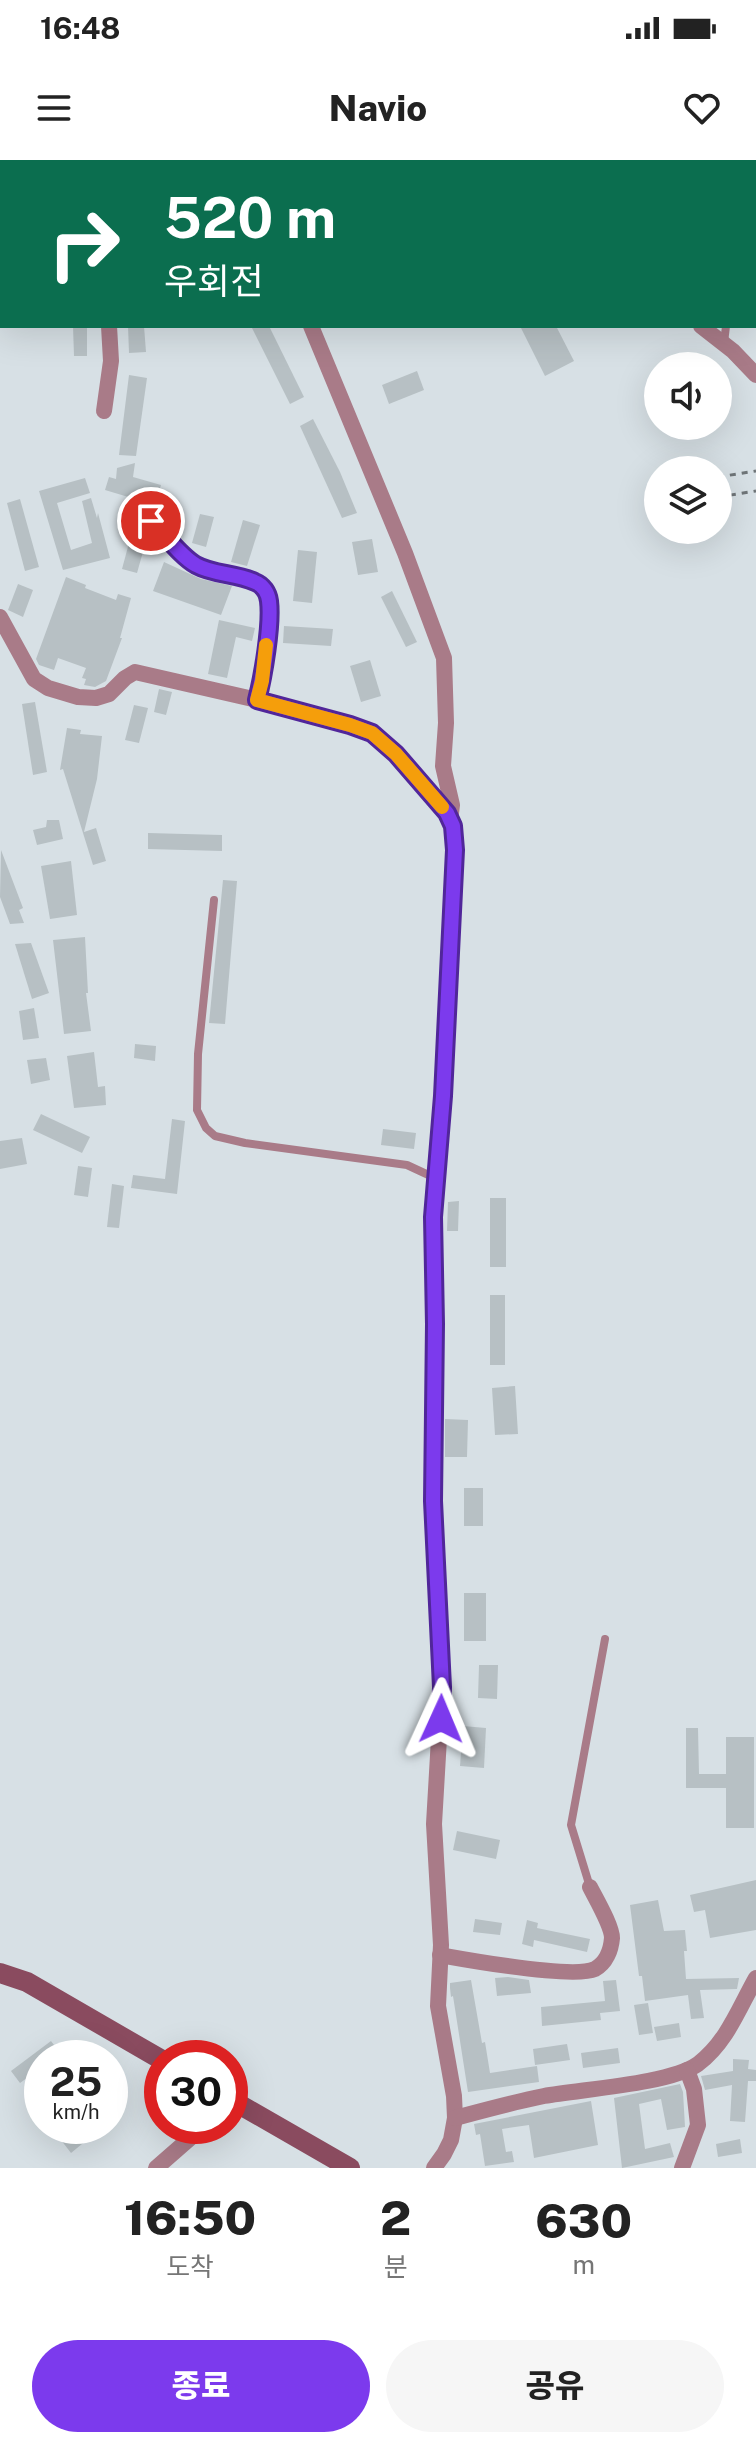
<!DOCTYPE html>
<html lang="ko">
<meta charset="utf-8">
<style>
:root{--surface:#fff;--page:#f6f6f6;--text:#222;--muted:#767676;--accent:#7c3aed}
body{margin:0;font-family:"Public Sans","Noto Sans KR",sans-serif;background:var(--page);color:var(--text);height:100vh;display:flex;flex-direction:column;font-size:30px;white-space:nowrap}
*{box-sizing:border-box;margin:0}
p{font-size:26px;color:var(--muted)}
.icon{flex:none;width:44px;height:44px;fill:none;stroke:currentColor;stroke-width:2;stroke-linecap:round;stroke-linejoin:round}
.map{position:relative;height:2008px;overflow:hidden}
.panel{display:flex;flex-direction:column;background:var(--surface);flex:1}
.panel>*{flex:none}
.banner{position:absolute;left:0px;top:0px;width:756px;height:168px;box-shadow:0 8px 32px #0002;background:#0b6e4f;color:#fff;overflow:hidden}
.controls{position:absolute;left:644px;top:192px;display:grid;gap:16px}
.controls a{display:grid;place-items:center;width:88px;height:88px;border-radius:50%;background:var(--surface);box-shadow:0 8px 32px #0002;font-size:40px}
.speed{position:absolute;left:24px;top:1880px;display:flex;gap:16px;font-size:40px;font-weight:700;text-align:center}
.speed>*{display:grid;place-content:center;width:104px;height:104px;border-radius:50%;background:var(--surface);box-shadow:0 8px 32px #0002;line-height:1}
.speed small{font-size:20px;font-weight:400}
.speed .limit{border:12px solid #d22;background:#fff;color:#111}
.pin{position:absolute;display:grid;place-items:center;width:68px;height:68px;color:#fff;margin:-34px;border:4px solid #fff;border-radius:50%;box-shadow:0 2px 8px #0007}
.me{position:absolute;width:88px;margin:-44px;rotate:1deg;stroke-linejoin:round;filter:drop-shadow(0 0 6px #0008)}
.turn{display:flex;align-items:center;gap:28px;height:168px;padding:0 32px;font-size:36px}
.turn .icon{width:104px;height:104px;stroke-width:2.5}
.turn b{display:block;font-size:56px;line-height:68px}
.eta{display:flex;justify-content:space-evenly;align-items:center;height:136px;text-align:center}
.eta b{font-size:48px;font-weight:800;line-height:56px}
.cta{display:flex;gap:16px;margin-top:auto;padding:16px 32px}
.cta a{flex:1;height:92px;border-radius:48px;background:var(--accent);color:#fff;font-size:32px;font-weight:800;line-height:92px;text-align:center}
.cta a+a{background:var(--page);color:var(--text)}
.status{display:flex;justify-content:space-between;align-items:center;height:56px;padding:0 40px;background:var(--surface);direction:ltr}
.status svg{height:22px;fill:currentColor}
header{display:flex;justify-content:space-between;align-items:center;height:104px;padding:0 32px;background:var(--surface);font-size:36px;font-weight:800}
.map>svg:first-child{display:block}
</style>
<div class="status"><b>16:48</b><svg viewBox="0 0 49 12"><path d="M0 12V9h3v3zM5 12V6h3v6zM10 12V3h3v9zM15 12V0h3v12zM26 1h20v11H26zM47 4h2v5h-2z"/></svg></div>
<header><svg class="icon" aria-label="menu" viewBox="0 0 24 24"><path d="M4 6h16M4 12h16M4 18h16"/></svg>Navio<svg class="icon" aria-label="heart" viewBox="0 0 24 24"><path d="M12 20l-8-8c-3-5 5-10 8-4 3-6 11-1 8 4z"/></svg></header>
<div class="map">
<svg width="756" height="2008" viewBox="0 0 756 2008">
<rect width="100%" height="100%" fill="#d7e0e5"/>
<g fill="#b7c0c4">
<polygon points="73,166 87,166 87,196 74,196"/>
<polygon points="128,166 144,166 146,192 129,193"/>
<polygon points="251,166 269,166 304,237 290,244"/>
<polygon points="520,166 556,166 574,201 545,216"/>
<polygon points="417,211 424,230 389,244 382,225"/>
<polygon points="129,215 147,218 136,296 119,295"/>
<polygon points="313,259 340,312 357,353 342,358 300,266"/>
<polygon points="135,303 133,317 161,325 155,345 105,330 109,317 116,319 117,308"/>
<polygon points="85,318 90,333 57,343 71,390 92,383 82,341 91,338 97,358 98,353 110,398 63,410 39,331"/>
<polygon points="20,339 39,407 25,411 7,343"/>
<polygon points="200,354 214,357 206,387 192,383"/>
<polygon points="243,360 260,365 247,406 231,402"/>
<polygon points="133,368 148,374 137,413 122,409"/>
<polygon points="372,379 378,412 358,415 352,382"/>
<polygon points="298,390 317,392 312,443 293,441"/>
<polygon points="164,402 201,419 232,426 221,455 153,431"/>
<polygon points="66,417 86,425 85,428 116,440 118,434 131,438 120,478 122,478 106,521 95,527 84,525 86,519 82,518 86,508 58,498 54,510 39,505 36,499"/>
<polygon points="18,424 33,430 23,457 8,450"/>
<polygon points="392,431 417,482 406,487 381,437"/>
<polygon points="219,460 255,468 252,481 236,477 227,518 208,514"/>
<polygon points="284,466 333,469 331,486 283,483"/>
<polygon points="370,500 381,536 361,542 350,506"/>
<polygon points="159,529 172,532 166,555 154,552"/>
<polygon points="35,542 47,612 33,615 22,544"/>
<polygon points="134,545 148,548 139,583 125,580"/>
<polygon points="67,568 81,570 80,574 102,576 97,619 84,672 96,668 106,701 93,705 63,609 60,610"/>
<polygon points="47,660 59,660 63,679 37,685 33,670 46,667"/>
<polygon points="148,673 222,675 222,691 148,689"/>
<polygon points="1,690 23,748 19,750 24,763 10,764 0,737"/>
<polygon points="71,701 77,755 50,759 41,706"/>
<polygon points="223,720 237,721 225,864 209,863"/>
<polygon points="85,777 88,833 86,833 91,871 64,874 53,780"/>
<polygon points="31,783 49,833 32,839 15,784"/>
<polygon points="34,848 39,878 23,880 19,851"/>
<polygon points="135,884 156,886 155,901 134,898"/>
<polygon points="94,892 98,927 105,926 106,945 74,948 67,896"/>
<polygon points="46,898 50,920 31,924 27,900"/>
<polygon points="41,954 90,977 82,993 33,970"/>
<polygon points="172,959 185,961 177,1034 131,1028 133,1015 165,1019"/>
<polygon points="383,969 416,973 414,989 381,985"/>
<polygon points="22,978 27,1004 0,1009 0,981"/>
<polygon points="78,1006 92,1008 88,1037 74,1035"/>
<polygon points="112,1024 124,1026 119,1068 107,1067"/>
<rect x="490" y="1038" width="16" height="69"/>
<polygon points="459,1041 458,1071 447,1071 448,1042"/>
<rect x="490" y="1135" width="15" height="70"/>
<polygon points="515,1226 518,1274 495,1275 492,1228"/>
<polygon points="445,1259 468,1260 467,1297 445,1297"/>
<rect x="464" y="1328" width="19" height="38"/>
<rect x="464" y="1433" width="22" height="48"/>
<polygon points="479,1505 498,1505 497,1539 478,1538"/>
<polygon points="463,1566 486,1568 484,1608 460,1606"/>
<polygon points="686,1568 698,1568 699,1614 726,1614 726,1577 754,1577 754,1668 726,1668 726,1628 686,1628"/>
<polygon points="457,1671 500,1680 496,1699 453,1690"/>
<polygon points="756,1720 756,1770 710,1778 705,1750 694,1752 690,1735"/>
<polygon points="658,1740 664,1771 685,1770 687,1791 684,1791 686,1819 739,1818 737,1829 700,1830 704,1858 691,1859 688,1835 645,1841 642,1816 639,1816 630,1745"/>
<polygon points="475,1759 502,1763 500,1775 473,1772"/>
<polygon points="527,1760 538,1763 537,1768 590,1779 587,1792 534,1780 533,1787 522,1784"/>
<polygon points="508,1817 529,1820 531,1833 497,1836 495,1818"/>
<polygon points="471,1820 482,1883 485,1882 490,1913 537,1906 539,1922 468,1932 453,1836 451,1837 450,1828 450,1823"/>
<polygon points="616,1820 620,1851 600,1853 601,1860 542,1866 541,1847 605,1841 603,1821"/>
<polygon points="648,1843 653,1873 639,1875 634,1845"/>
<polygon points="679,1863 681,1877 657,1881 654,1867"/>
<polygon points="51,1881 60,1893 53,1898 42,1898 42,1907 20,1923 11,1911"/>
<polygon points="567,1884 570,1900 535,1905 533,1889"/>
<polygon points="618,1888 620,1903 583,1908 581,1893"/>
<polygon points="733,1899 749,1900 748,1909 756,1910 756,1921 748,1921 745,1962 730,1961 732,1925 705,1930 701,1916 733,1911"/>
<polygon points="680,1924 683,1932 685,1967 667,1970 661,1939 639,1944 645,1989 670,1983 674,1997 622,2008 614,1938"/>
<polygon points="591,1941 598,1985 534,1998 529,1965 502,1969 506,1992 512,1991 514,2002 485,2006 480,1974 476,1975 474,1964"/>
<polygon points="78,1966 86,1966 93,1975 71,1993 61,1980"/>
<polygon points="740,1979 742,1993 718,1997 716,1984"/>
</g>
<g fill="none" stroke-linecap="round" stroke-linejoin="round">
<g stroke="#6f7578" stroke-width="3" stroke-dasharray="6 6" stroke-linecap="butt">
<polyline points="718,317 756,311"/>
<polyline points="718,337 756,331"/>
</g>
<g stroke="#a97b88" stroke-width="8">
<polyline points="648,0 649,2"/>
<polyline points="724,183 726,166"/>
<polyline points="214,740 198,894 197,950 206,968 215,976 245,983 407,1005 435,1018"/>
<polyline points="590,1727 571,1665 605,1479"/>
</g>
<g stroke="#a97b88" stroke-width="16">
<polyline points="233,0 234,2"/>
<polyline points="547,0 548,2"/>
<polyline points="197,2 214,0"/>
<polyline points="754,68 756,68"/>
<polyline points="311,166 405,393 444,498 446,563 443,606 452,645 450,661"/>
<polyline points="701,166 733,191 756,215"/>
<polyline points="104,251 111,201 109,166"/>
<path d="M136,355c30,12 37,38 61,50 19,10 41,8 59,18 8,3 12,11 13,19 3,26 -5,73 -12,98"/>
<polyline points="0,457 34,519 48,528 78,537 96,538 109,534 125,518 135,512 257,540 350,565 372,573 396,594 447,653 453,666 455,690 443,936 433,1057 435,1164 433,1341 442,1527 434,1664 441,1785 438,1846 454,1936 455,1958 451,1980 444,1994 434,2008"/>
<path d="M440,1795c28,5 133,24 155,14 11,-6 16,-19 17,-31 0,-12 -16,-39 -22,-51"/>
<path d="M455,1958c30,-8 59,-16 89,-22 38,-7 126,-12 154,-32 29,-22 41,-56 58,-86"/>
<polyline points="156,2008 204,1966"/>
<polyline points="682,2008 698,1965 694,1929 687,1910"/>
</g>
<g stroke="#8a4b5f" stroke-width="20">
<polyline points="0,1813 27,1822 162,1900"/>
<polyline points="230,1939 350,2008"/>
</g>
</g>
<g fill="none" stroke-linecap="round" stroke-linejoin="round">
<g stroke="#51269a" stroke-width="20">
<path id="route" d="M151,361c15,14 28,34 45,44 18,10 40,8 59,17 8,3 13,11 14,19 3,24 -6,76 -12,99l93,25 22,8 24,21 51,59 6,13 2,24 -12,246 -10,121 2,107 -2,177 9,186 -1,32"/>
</g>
<use href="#route" stroke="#7c3aed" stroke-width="14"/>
<polyline stroke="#f59e0b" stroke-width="14" points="266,485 262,521 257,540 350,565 372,573 396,594 442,647"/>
</g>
</svg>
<div class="controls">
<a><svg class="icon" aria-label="sound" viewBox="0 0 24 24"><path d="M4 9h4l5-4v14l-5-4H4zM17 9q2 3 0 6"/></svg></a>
<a><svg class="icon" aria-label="layers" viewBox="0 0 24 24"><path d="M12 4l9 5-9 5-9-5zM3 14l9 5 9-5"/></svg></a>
</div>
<div class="speed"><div>25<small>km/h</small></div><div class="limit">30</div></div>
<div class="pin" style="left:151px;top:361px;background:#d93025"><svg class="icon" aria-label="arrive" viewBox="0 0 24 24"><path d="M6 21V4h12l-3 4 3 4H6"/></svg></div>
<svg class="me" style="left:441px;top:1559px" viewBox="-20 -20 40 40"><path d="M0-17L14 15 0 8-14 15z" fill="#7c3aed" stroke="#fff" stroke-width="4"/></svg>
<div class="banner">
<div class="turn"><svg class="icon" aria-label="right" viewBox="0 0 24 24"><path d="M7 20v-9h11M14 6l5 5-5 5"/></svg><div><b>520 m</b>우회전</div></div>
</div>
</div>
<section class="panel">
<div class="eta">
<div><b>16:50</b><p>도착</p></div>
<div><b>2</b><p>분</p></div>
<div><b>630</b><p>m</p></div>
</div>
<div class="cta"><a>종료</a><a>공유</a></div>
</section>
